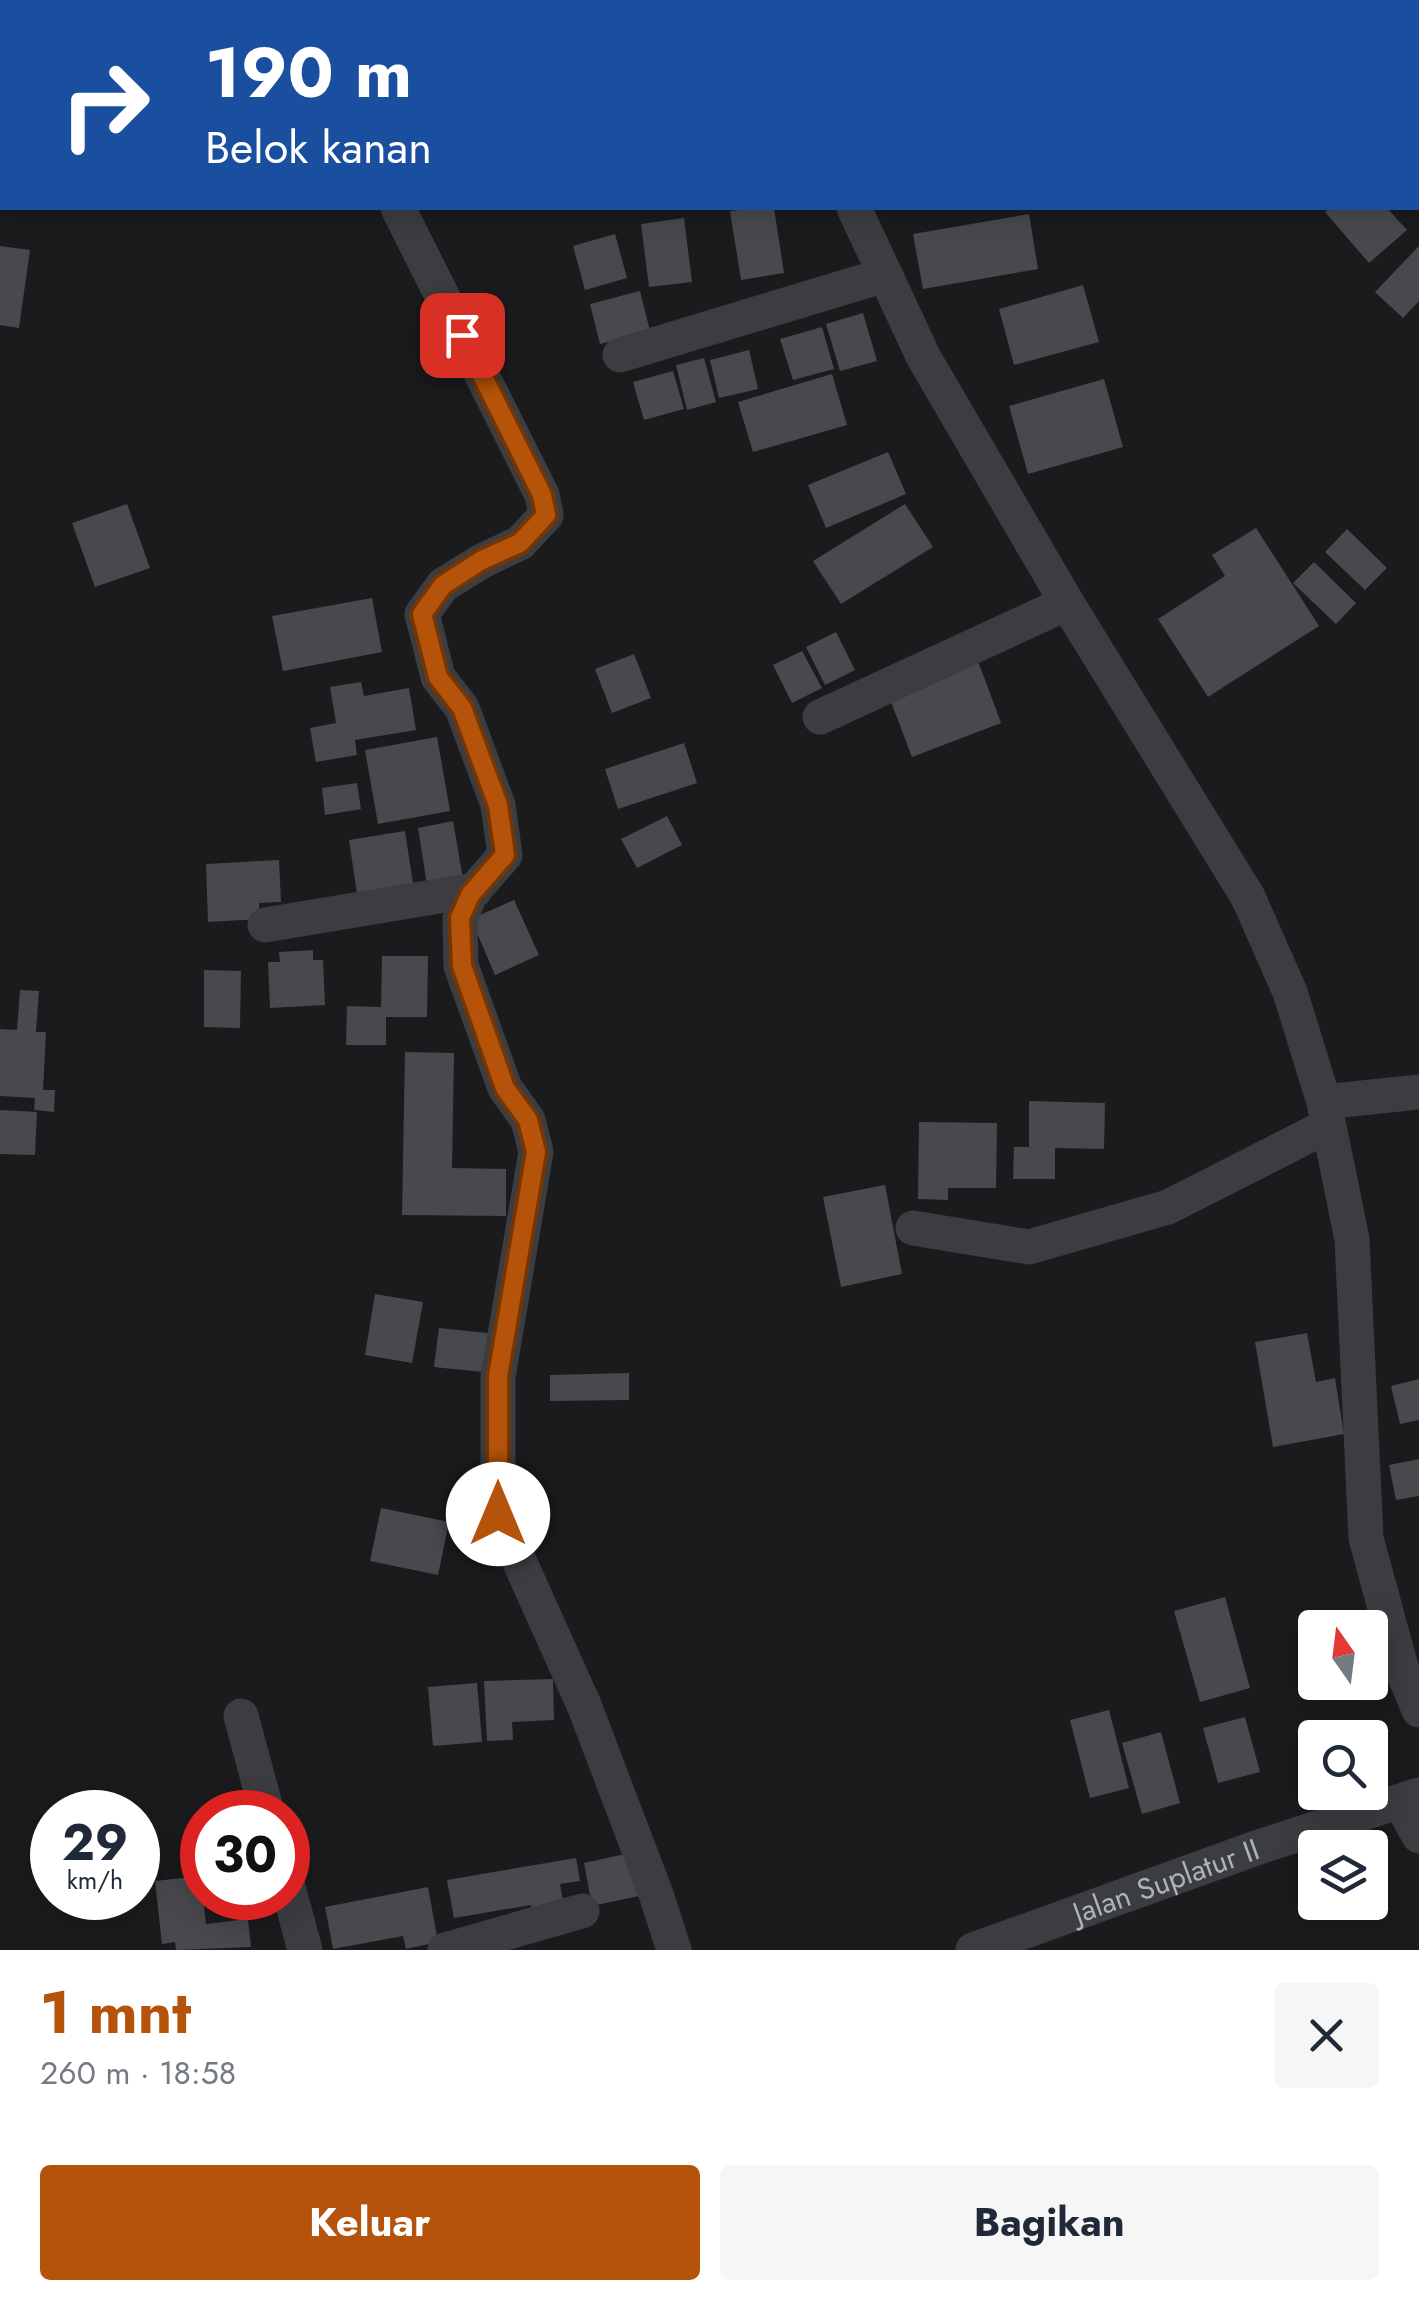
<!DOCTYPE html>
<html lang="id">
<meta charset="utf-8">
<style>
:root{--surface:#fff;--page:#f6f6f7;--text:#1f2937;--muted:#747a83;--accent:#b45309}
body{margin:0;font-family:Jost,sans-serif;background:var(--page);color:var(--text);height:100vh;display:flex;flex-direction:column;font-size:38px;white-space:nowrap}
*{box-sizing:border-box;margin:0}
p{font-size:32px;color:var(--muted)}
.icon{flex:none;width:55px;height:55px;fill:none;stroke:currentColor;stroke-width:2;stroke-linecap:round;stroke-linejoin:round}
.map{position:relative;height:1950px;overflow:hidden}
.sheet{display:flex;flex-direction:column;background:var(--surface);flex:1}
.sheet>*{flex:none}
.guide{position:absolute;left:0px;top:0px;width:1420px;height:210px;box-shadow:0 5px 25px #0003;background:#1a4fa0;color:#fff;overflow:hidden}
.needle{width:65px;rotate:346deg}
.fabs{position:absolute;left:1298px;top:1610px;display:grid;gap:20px}
.fabs a{display:grid;place-items:center;width:90px;height:90px;border-radius:10px;background:var(--surface);box-shadow:0 5px 25px #0003;font-size:50px}
.speed{position:absolute;left:30px;top:1790px;display:flex;gap:20px;font-size:50px;font-weight:700;text-align:center}
.speed>*{display:grid;place-content:center;width:130px;height:130px;border-radius:50%;background:var(--surface);box-shadow:0 5px 25px #0003;line-height:1}
.speed small{font-size:25px;font-weight:400}
.speed .limit{border:15px solid #d22;background:#fff;color:#111}
.pin{position:absolute;display:grid;place-items:center;width:85px;height:85px;color:#fff;margin:-42px;border-radius:20px;box-shadow:0 5px 15px #0006}
.me{position:absolute;width:110px;margin:-55px;rotate:0deg;stroke-linejoin:round;filter:drop-shadow(0 0 8px #0008)}
.turn{display:flex;align-items:center;gap:35px;height:210px;padding:0 40px;font-size:45px}
.turn .icon{width:130px;height:130px;stroke-width:2.5}
.turn b{display:block;font-size:70px;line-height:85px}
.round{display:grid;place-items:center;flex:none;width:105px;height:105px;border-radius:10px;background:var(--page)}
.headline{display:flex;align-items:center;justify-content:space-between;height:170px;padding:0 40px}
h1{font-size:60px;font-weight:700;line-height:75px;color:var(--accent)}
.cta{display:flex;gap:20px;margin-top:auto;padding:20px 40px}
.cta a{flex:1;height:115px;border-radius:10px;background:var(--accent);color:#fff;font-size:40px;font-weight:700;line-height:115px;text-align:center}
.cta a+a{background:var(--page);color:var(--text)}
.map>svg:first-child{display:block}
</style>
<div class="map">
<svg width="1419" height="1950" viewBox="0 0 1419 1950">
<rect width="100%" height="100%" fill="#1b1b1d"/>
<g fill="#48494d">
<polygon points="754,208 774,208 784,273 741,280 730,211"/>
<polygon points="1330,208 1387,208 1407,230 1369,263 1325,212"/>
<polygon points="1029,214 1038,269 923,289 913,234"/>
<polygon points="684,218 692,282 649,287 641,224"/>
<polygon points="615,234 627,278 585,290 573,246"/>
<polygon points="0,246 30,250 19,328 0,325"/>
<polygon points="1419,246 1419,301 1403,318 1375,292"/>
<polygon points="1083,285 1099,342 1014,365 999,309"/>
<polygon points="640,291 650,331 600,344 590,304"/>
<polygon points="863,313 877,361 840,371 826,324"/>
<polygon points="822,327 834,369 793,380 780,339"/>
<polygon points="749,350 758,389 719,398 710,360"/>
<polygon points="704,358 716,402 687,410 676,365"/>
<polygon points="673,371 684,409 644,420 633,382"/>
<polygon points="832,374 847,425 753,452 738,402"/>
<polygon points="1104,379 1123,447 1028,474 1009,406"/>
<polygon points="888,452 906,494 826,528 808,485"/>
<polygon points="127,504 150,568 95,587 72,523"/>
<polygon points="905,504 933,547 841,604 813,561"/>
<polygon points="1256,528 1319,626 1208,697 1158,619 1225,576 1212,555"/>
<polygon points="1347,529 1387,568 1365,590 1325,552"/>
<polygon points="1314,562 1356,603 1336,624 1293,583"/>
<polygon points="372,598 382,652 283,671 272,616"/>
<polygon points="836,632 855,670 825,685 806,647"/>
<polygon points="802,651 822,688 792,703 773,665"/>
<polygon points="634,654 651,698 612,713 595,669"/>
<polygon points="978,661 1001,723 912,757 888,694"/>
<polygon points="361,682 364,696 409,688 416,730 355,740 357,755 316,762 310,728 336,723 330,687"/>
<polygon points="437,737 450,811 378,824 365,750"/>
<polygon points="684,743 697,783 618,809 605,769"/>
<polygon points="357,783 361,809 325,815 322,788"/>
<polygon points="667,816 682,845 637,868 621,839"/>
<polygon points="453,821 464,885 428,891 418,828"/>
<polygon points="405,831 413,884 357,893 349,840"/>
<polygon points="279,860 281,902 259,903 259,919 208,922 206,864"/>
<polygon points="514,900 539,955 495,975 471,919"/>
<polygon points="313,950 313,960 323,960 325,1005 270,1008 268,962 280,962 279,952"/>
<polygon points="382,956 428,956 427,1017 386,1017 386,1045 346,1045 347,1006 381,1007"/>
<polygon points="204,970 241,971 240,1028 204,1027"/>
<polygon points="20,990 39,991 36,1032 46,1032 43,1090 55,1090 54,1112 34,1110 35,1098 0,1096 0,1029 17,1030"/>
<polygon points="405,1052 454,1053 452,1168 506,1169 506,1216 402,1215"/>
<polygon points="1029,1101 1105,1103 1104,1149 1055,1148 1055,1179 1013,1179 1014,1147 1029,1147"/>
<polygon points="0,1110 37,1112 35,1155 0,1154"/>
<polygon points="919,1122 997,1123 996,1188 948,1188 948,1200 918,1199"/>
<polygon points="885,1185 902,1274 841,1287 823,1197"/>
<polygon points="375,1294 423,1302 412,1363 365,1355"/>
<polygon points="439,1328 497,1334 492,1373 434,1367"/>
<polygon points="1307,1333 1316,1382 1335,1378 1344,1434 1273,1447 1255,1342"/>
<polygon points="629,1373 629,1400 550,1401 550,1375"/>
<polygon points="1419,1379 1419,1420 1400,1424 1391,1386"/>
<polygon points="1419,1459 1419,1496 1396,1500 1389,1465"/>
<polygon points="381,1508 449,1522 438,1575 370,1561"/>
<polygon points="1225,1597 1250,1688 1200,1702 1174,1611"/>
<polygon points="553,1679 554,1720 512,1722 513,1740 487,1741 484,1681"/>
<polygon points="477,1683 482,1742 433,1746 428,1687"/>
<polygon points="1109,1710 1129,1788 1090,1798 1070,1720"/>
<polygon points="1245,1717 1260,1772 1218,1783 1203,1728"/>
<polygon points="1161,1732 1180,1803 1142,1814 1122,1743"/>
<polygon points="630,1853 639,1896 592,1906 584,1863"/>
<polygon points="576,1858 580,1881 560,1884 564,1907 532,1912 531,1905 454,1918 447,1880"/>
<polygon points="201,1876 206,1924 248,1919 251,1947 176,1950 175,1942 162,1944 155,1881"/>
<polygon points="428,1887 438,1942 406,1949 403,1936 333,1949 325,1907"/>
</g>
<g fill="none" stroke-linecap="round" stroke-linejoin="round">
<polyline stroke="#424448" stroke-width="6" stroke-dasharray="5 8" stroke-linecap="butt" points="462,2 462,0"/>
<g stroke="#3c3d41" stroke-width="35">
<polyline points="1132,0 1133,2"/>
<polyline points="811,2 812,0"/>
<polyline points="984,2 990,0"/>
<polyline points="1393,2 1397,0"/>
<polyline points="0,99 2,99"/>
<polyline points="398,208 542,495 546,515 520,543 482,561 443,585 422,614 438,677 462,708 498,805 505,855 470,895 460,919 461,966 505,1088 528,1120 536,1152 498,1377 498,1514 584,1705 657,1897 674,1950"/>
<polyline points="854,208 924,358 1067,603 1248,897 1290,992 1324,1102 1352,1239 1366,1538 1401,1667 1419,1710"/>
<polyline points="620,355 885,275"/>
<polyline points="820,717 1067,603"/>
<polyline points="265,925 475,890"/>
<polyline points="1324,1102 1419,1092"/>
<polyline points="913,1228 1029,1247 1168,1207 1327,1126"/>
<polyline points="241,1716 267,1812"/>
<polyline points="1400,1802 1419,1836"/>
<polyline points="288,1887 305,1950"/>
<polyline points="445,1950 582,1911"/>
<path id="s1" d="M973,1950l283,-102 163,-53"/>
</g>
</g>
<g fill="none" stroke-linecap="round" stroke-linejoin="round">
<g stroke="#753606" stroke-width="25">
<polyline id="route" points="462,335 542,495 546,515 520,543 482,560 443,585 422,614 438,677 462,708 498,805 505,855 470,895 460,918 462,966 505,1088 528,1120 536,1152 498,1376 498,1514"/>
</g>
<use href="#route" stroke="#b45309" stroke-width="18"/>
</g>
<g text-anchor="middle" dominant-baseline="central" stroke-width="9" stroke-linejoin="round" paint-order="stroke">
<g font-size="30" fill="#aeb3bb" stroke="#151618">
<text stroke="none"><textPath href="#s1" startOffset="205">Jalan Suplatur II</textPath></text>
</g>
</g>
</svg>
<div class="fabs">
<a><svg class="needle" viewBox="-14 -14 28 28"><path d="M0-13l5 13h-10z" fill="#e53935"/><path d="M0 13l5-13h-10z" fill="#747a83"/></svg></a>
<a><svg class="icon" aria-label="search" viewBox="0 0 24 24"><circle cx="10" cy="10" r="6"/><path d="M15 15l6 6"/></svg></a>
<a><svg class="icon" aria-label="layers" viewBox="0 0 24 24"><path d="M12 4l9 5-9 5-9-5zM3 14l9 5 9-5"/></svg></a>
</div>
<div class="speed"><div>29<small>km/h</small></div><div class="limit">30</div></div>
<div class="pin" style="left:462px;top:335px;background:#d93025"><svg class="icon" aria-label="arrive" viewBox="0 0 24 24"><path d="M6 21V4h12l-3 4 3 4H6"/></svg></div>
<svg class="me" style="left:498px;top:1514px" viewBox="-20 -20 40 40"><circle r="19" fill="#fff"/><path d="M0-13L10 11 0 6-10 11z" fill="#b45309"/></svg>
<div class="guide">
<div class="turn"><svg class="icon" aria-label="right" viewBox="0 0 24 24"><path d="M7 20v-9h11M14 6l5 5-5 5"/></svg><div><b>190 m</b>Belok kanan</div></div>
</div>
</div>
<section class="sheet">
<div class="headline"><div><h1>1 mnt</h1><p>260 m · 18:58</p></div><a class="round"><svg class="icon" aria-label="close" viewBox="0 0 24 24"><path d="M6 6l12 12M18 6L6 18"/></svg></a></div>
<div class="cta"><a>Keluar</a><a>Bagikan</a></div>
</section>
